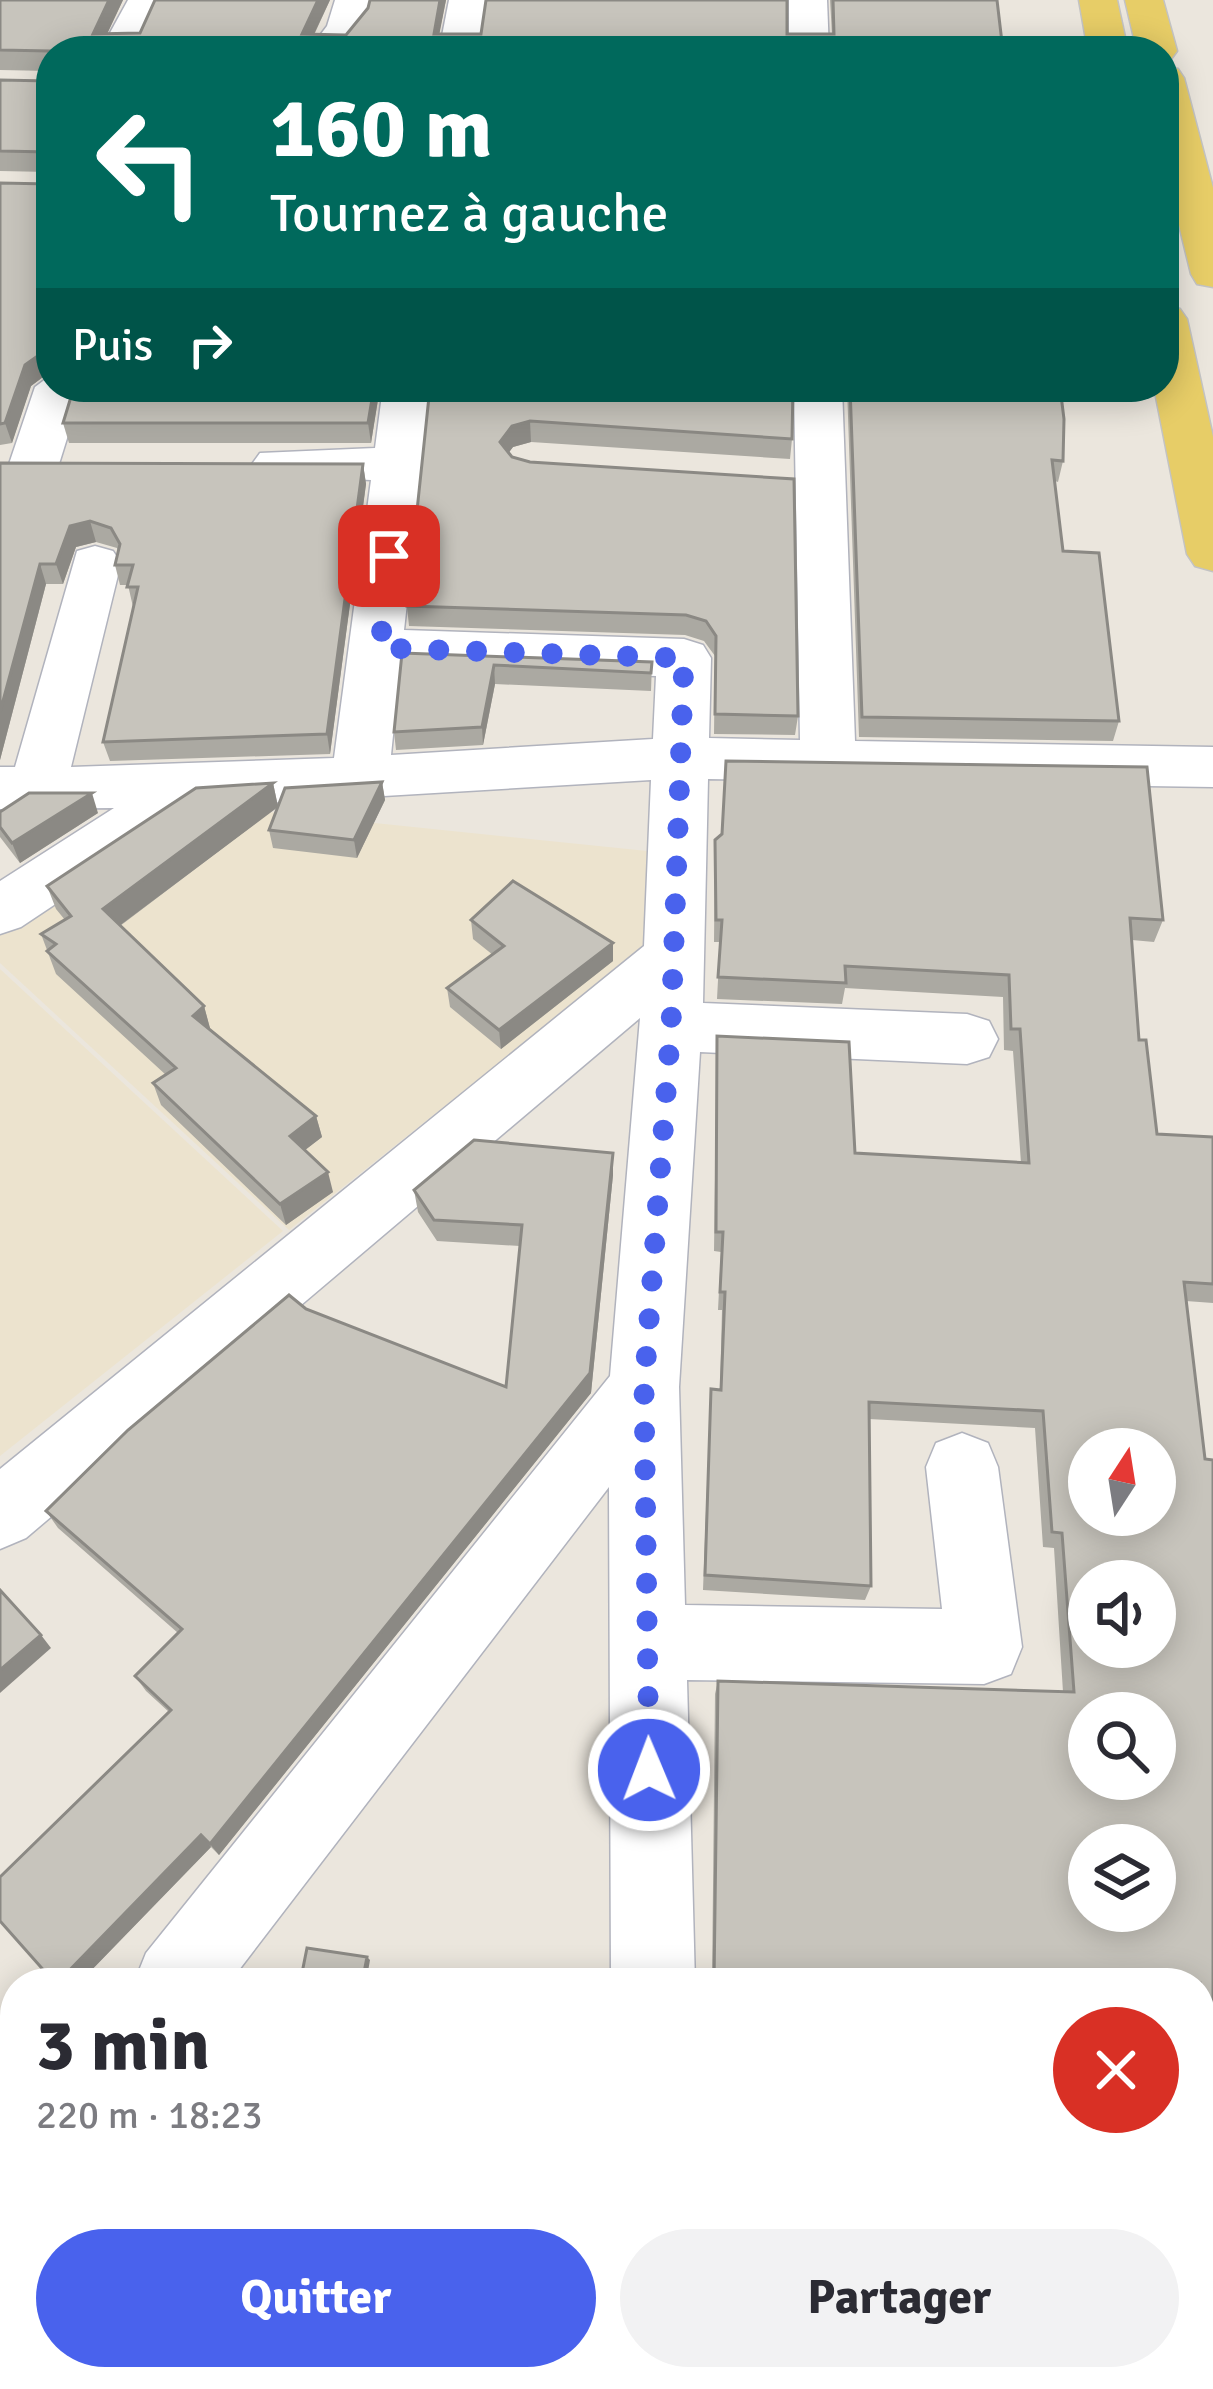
<!DOCTYPE html>
<html lang="fr">
<meta charset="utf-8">
<style>
:root{--surface:#fff;--page:#f2f2f3;--text:#2b2b33;--muted:#7c7c81;--accent:#4962ed}
body{margin:0;font-family:Signika,sans-serif;background:var(--page);color:var(--text);height:100vh;display:flex;flex-direction:column;font-size:45px;white-space:nowrap}
*{box-sizing:border-box;margin:0}
p{font-size:39px;color:var(--muted)}
.icon{flex:none;width:66px;height:66px;fill:none;stroke:currentColor;stroke-width:2;stroke-linecap:round;stroke-linejoin:round}
.map{position:relative;flex:1;overflow:hidden}
.panel{position:absolute;left:0px;top:1968px;width:1215px;height:423px;display:flex;flex-direction:column;background:var(--surface);border-radius:48px 48px 0 0;box-shadow:0 6px 30px #0003}
.panel>*{flex:none}
.guide{position:absolute;left:36px;top:36px;width:1143px;height:366px;border-radius:48px;box-shadow:0 6px 30px #0003;background:#00695c;color:#fff;overflow:hidden}
.needle{width:78px;rotate:12deg}
.buttons{position:absolute;left:1068px;top:1428px;display:grid;gap:24px}
.buttons a{display:grid;place-items:center;width:108px;height:108px;border-radius:50%;background:var(--surface);box-shadow:0 6px 30px #0003;font-size:60px}
.pin{position:absolute;display:grid;place-items:center;width:102px;height:102px;color:#fff;margin:-51px;border-radius:24px;box-shadow:0 6px 18px #0006}
.me{position:absolute;width:132px;margin:-66px;rotate:359deg;stroke-linejoin:round;filter:drop-shadow(0 0 9px #0008)}
.turn{display:flex;align-items:center;gap:42px;height:252px;padding:0 36px;font-size:54px}
.turn .icon{width:156px;height:156px;stroke-width:2.5}
.turn b{display:block;font-size:84px;line-height:102px}
.then{display:flex;align-items:center;height:114px;padding:0 36px;background:#0003;gap:24px;font-size:45px}
.round{display:grid;place-items:center;flex:none;width:126px;height:126px;border-radius:63px;background:var(--page)}
.overview{display:flex;align-items:center;justify-content:space-between;height:204px;padding:0 36px}
h1{font-size:72px;font-weight:700;line-height:90px}
.action{display:flex;gap:24px;margin-top:auto;padding:24px 36px}
.action a{flex:1;height:138px;border-radius:72px;background:var(--accent);color:#fff;font-size:48px;font-weight:700;line-height:138px;text-align:center}
.action a+a{background:var(--page);color:var(--text)}
.map>svg:first-child{display:block}
</style>
<div class="map">
<svg width="1213" height="2389" viewBox="0 0 1213 2389">
<rect width="100%" height="100%" fill="#ebe6dd"/>
<g fill="#ece3ce">
<polygon points="190,804 657,852 647,945 289,1230 0,963 0,934"/>
<polygon points="0,969 283,1231 0,1456"/>
</g>
<g fill="none" stroke-linecap="round" stroke-linejoin="round">
<g stroke="#b1b3bd" stroke-width="3">
<g id="minor">
<polygon points="128,0 166,0 140,51 100,51"/>
<polygon points="335,0 373,0 366,27 348,51 308,51 327,26"/>
<polygon points="449,0 487,0 479,51 439,51"/>
<polygon points="789,0 827,0 829,51 789,51"/>
<polygon points="51,375 51,387 83,387 59,464 51,475 34,480 17,475 9,464 35,387"/>
<path d="M383,387h48l-27,243 280,9 19,6 8,13 -2,80 91,2 -6,-353h48l13,354 358,6v40l-505,-8 -5,224 264,11 22,7 9,18 -9,18 -22,7 -267,-12 -21,335 6,218 257,4 -16,-142 10,-24 26,-10 26,10 10,24 24,180 -11,27 -27,10 -297,-4 8,303h-84l-2,-496 -380,496h-95l12,-30 464,-577 30,-358 -614,520 -26,11v-80l644,-523 7,-166 -450,27 -180,120 -21,7v-53l114,-73 -114,1v-42h15l62,-216 18,-5 18,5 8,12 -50,204 263,-9 37,-278 -111,-5 -8,-11 8,-11 115,-5zM400,667l256,9 -3,63 -262,16z"/>
<polygon points="0,2054 15,2055 15,2141 0,2140"/>
<rect x="1200" y="2089" width="13" height="88"/>
<polygon points="250,2376 344,2376 343,2389 249,2389"/>
<rect x="830" y="2376" width="94" height="13"/>
</g>
</g>
<g stroke="#c3c3c3" stroke-width="3">
<g id="major">
<polygon points="1079,0 1117,0 1128,51 1088,51"/>
<polygon points="1125,0 1163,0 1177,51 1171,59 1164,61 1164,51 1137,51"/>
<polygon points="1164,66 1178,69 1184,78 1213,188 1213,287 1197,284 1191,274 1164,163"/>
<polygon points="1164,305 1180,309 1187,319 1213,437 1213,571 1195,566 1187,554 1154,387 1164,387"/>
</g>
</g>
<use href="#minor" fill="#fff" fill-rule="evenodd"/>
<use href="#major" fill="#e7cd67" fill-rule="evenodd"/>
</g>
<g fill="#aba9a2">
<polygon points="0,0 123,0 107,34 140,33 155,0 330,0 314,35 346,35 368,8 370,0 446,0 439,34 832,34 830,0 997,0 1003,51 51,51 51,371 31,386 12,443 0,445 0,183 49,184 49,172 0,171 0,80 49,81 49,71 0,70"/>
<polygon points="380,387 371,443 69,443 63,423"/>
<polygon points="430,387 792,439 790,459 531,442 513,447 508,453 512,457 530,462 794,479 798,716 795,735 714,734 715,656 704,641 685,635 409,626 407,606"/>
<polygon points="847,387 1060,387 1063,461 1058,482 1055,481 1063,551 1119,721 1113,741 859,737"/>
<polygon points="0,463 363,464 366,484 330,754 110,761 103,742 133,607 128,585 120,585 115,565 118,551 117,548 96,542 76,547 63,584 46,584 0,760"/>
<polygon points="402,653 652,662 651,691 495,684 483,745 396,750 394,732"/>
<polygon points="382,782 385,800 357,858 273,848 269,830 277,807 120,926 204,1006 210,1029 316,1116 322,1137 305,1150 333,1192 286,1225 161,1105 153,1083 166,1075 56,974 41,934 65,920 56,909 47,886 273,783 278,806"/>
<polygon points="0,812 98,813 20,863 0,837"/>
<polygon points="715,840 1163,920 1154,942 1132,940 1139,1040 1157,1134 1213,1137 1213,1303 1186,1301 1205,1459 1213,1460 1213,2086 1200,2086 1200,1983 712,1983 715,1694 718,1681 1063,1692 1054,1548 1043,1547 1035,1428 869,1419 871,1586 865,1600 703,1590 710,1407 711,1389 720,1390 722,1310 718,1310 721,1252 714,1251 717,1036 855,1153 1021,1163 1013,1051 1004,1050 1003,997 845,988 842,1004 717,999 720,942 714,942"/>
<polygon points="471,920 613,943 613,961 501,1049 450,1007 447,988 493,955 473,939"/>
<polygon points="613,1153 613,1175 591,1393 219,1855 211,1847 79,1983 57,1983 169,1712 146,1691 135,1676 178,1633 58,1528 46,1511 306,1309 506,1387 520,1246 437,1241 418,1212 414,1190"/>
<polygon points="1201,2185 1213,2389 958,2389 958,2376 1200,2376"/>
</g>
<g fill="#8b8984">
<polygon points="109,0 123,0 99,51 93,34"/>
<polygon points="318,0 330,0 306,51 302,34"/>
<polygon points="440,0 446,0 436,51 434,34"/>
<polygon points="46,350 51,371 31,386 12,443 5,423 25,365"/>
<polygon points="374,387 380,387 371,443 368,423"/>
<polygon points="530,421 531,442 513,447 502,462 500,442 512,426"/>
<polygon points="363,464 366,484 330,754 327,734"/>
<polygon points="90,521 96,542 76,547 63,584 56,564 70,526"/>
<polygon points="40,564 46,584 0,760 0,712"/>
<polygon points="494,665 495,684 483,745 482,727"/>
<polygon points="382,782 385,800 357,858 354,840"/>
<polygon points="273,783 278,807 111,932 103,909"/>
<polygon points="92,793 98,813 20,863 12,843"/>
<polygon points="613,943 613,961 501,1049 499,1030"/>
<polygon points="204,1006 210,1028 200,1038 193,1016"/>
<polygon points="316,1116 322,1137 296,1157 290,1136"/>
<polygon points="613,1153 613,1175 591,1393 219,1855 210,1844 590,1373"/>
<polygon points="328,1172 333,1192 286,1225 280,1204"/>
<polygon points="41,1635 51,1648 0,1693 0,1670"/>
<polygon points="201,1835 211,1847 79,1983 57,1983"/>
<polygon points="367,1957 370,1960 366,1983 362,1983"/>
<polygon points="237,2376 247,2376 246,2389 236,2389"/>
</g>
<g fill="#c7c4bc" stroke="#8b8984" stroke-width="3" fill-rule="evenodd">
<polygon points="0,0 109,0 93,34 140,33 155,0 318,0 302,34 346,35 368,8 370,0 440,0 434,34 481,34 486,0 787,0 787,34 834,34 833,0 997,0 1003,51 51,51 51,362 46,350 25,365 5,423 0,424 0,183 49,184 49,152 0,151 0,80 49,81 49,51 0,50"/>
<polygon points="74,387 374,387 368,423 63,423"/>
<polygon points="430,387 793,387 792,439 530,421 512,426 500,442 512,457 530,462 794,479 798,716 715,714 716,636 706,621 686,615 407,606"/>
<polygon points="850,387 1060,387 1064,419 1063,461 1052,460 1063,551 1099,553 1119,721 862,717"/>
<polygon points="0,463 363,464 327,734 103,742 138,587 127,587 133,565 115,565 120,544 111,528 90,521 70,526 56,564 40,564 0,712"/>
<polygon points="402,653 652,662 651,673 494,665 482,727 394,732"/>
<path d="M726,761l421,6 16,153 -33,-2 9,122h7l11,94 56,3v147l-29,-2 21,177 8,1v621l-13,-1v-97h-486l4,-302 356,11 -12,-159 -10,-1 -9,-121 -174,-9 2,184 -166,-11 6,-186 10,1 4,-98h-5l3,-60h-7l1,-196 132,6 6,111 174,10 -9,-134h-9l-2,-54 -164,-9 1,17 -128,-6 4,-57h-6l-1,-80 7,-6zM1089,1449h66v66h-66zM1089,1581h66v66h-66zM1089,1713h66v66h-66zM1089,1845h66v66h-66z"/>
<polygon points="382,782 354,840 269,830 285,788"/>
<polygon points="273,783 103,909 204,1006 193,1016 316,1116 290,1136 328,1172 280,1204 153,1083 176,1068 47,951 56,944 41,934 71,916 47,886 196,788"/>
<polygon points="29,793 92,793 12,843 0,827 0,812"/>
<polygon points="513,881 613,943 499,1030 447,988 504,946 471,920"/>
<polygon points="474,1140 613,1153 590,1373 210,1844 201,1835 57,1983 55,1983 0,1921 0,1877 171,1710 135,1676 182,1629 46,1511 128,1430 289,1295 306,1309 506,1387 522,1225 434,1220 414,1190"/>
<polygon points="0,1590 41,1635 0,1670"/>
<polygon points="307,1948 367,1957 362,1983 300,1983"/>
<polygon points="0,2140 15,2140 15,2376 237,2376 236,2389 0,2389"/>
<polygon points="1200,2178 1201,2185 1213,2186 1213,2389 967,2389 967,2376 1200,2376"/>
<polygon points="408,2376 833,2376 832,2389 406,2389"/>
</g>
<g fill="none" stroke-linecap="round" stroke-linejoin="round">
<polyline stroke="#4962ed" stroke-width="21" stroke-dasharray="0 37.8" points="389,556 380,648 684,658 671,1026 644,1387 649,1770"/>
</g>
</svg>
<div class="buttons">
<a><svg class="needle" viewBox="-14 -14 28 28"><path d="M0-13l5 13h-10z" fill="#e53935"/><path d="M0 13l5-13h-10z" fill="#7c7c81"/></svg></a>
<a><svg class="icon" aria-label="sound" viewBox="0 0 24 24"><path d="M4 9h4l5-4v14l-5-4H4zM17 9q2 3 0 6"/></svg></a>
<a><svg class="icon" aria-label="search" viewBox="0 0 24 24"><circle cx="10" cy="10" r="6"/><path d="M15 15l6 6"/></svg></a>
<a><svg class="icon" aria-label="layers" viewBox="0 0 24 24"><path d="M12 4l9 5-9 5-9-5zM3 14l9 5 9-5"/></svg></a>
</div>
<div class="pin" style="left:389px;top:556px;background:#d93025"><svg class="icon" aria-label="arrive" viewBox="0 0 24 24"><path d="M6 21V4h12l-3 4 3 4H6"/></svg></div>
<svg class="me" style="left:649px;top:1770px" viewBox="-20 -20 40 40"><circle r="17" fill="#4962ed" stroke="#fff" stroke-width="3"/><path d="M0-11L8 9 0 5-8 9z" fill="#fff"/></svg>
<div class="guide">
<div class="turn"><svg class="icon" aria-label="left" viewBox="0 0 24 24"><path d="M17 20v-9H6M10 6l-5 5 5 5"/></svg><div><b>160 m</b>Tournez à gauche</div></div>
<div class="then">Puis<svg class="icon" aria-label="right" viewBox="0 0 24 24"><path d="M7 20v-9h11M14 6l5 5-5 5"/></svg></div>
</div>
<section class="panel">
<div class="overview"><div><h1>3 min</h1><p>220 m · 18:23</p></div><a class="round" style="background:#d93025;color:#fff"><svg class="icon" aria-label="close" viewBox="0 0 24 24"><path d="M6 6l12 12M18 6L6 18"/></svg></a></div>
<div class="action"><a>Quitter</a><a>Partager</a></div>
</section>
</div>
